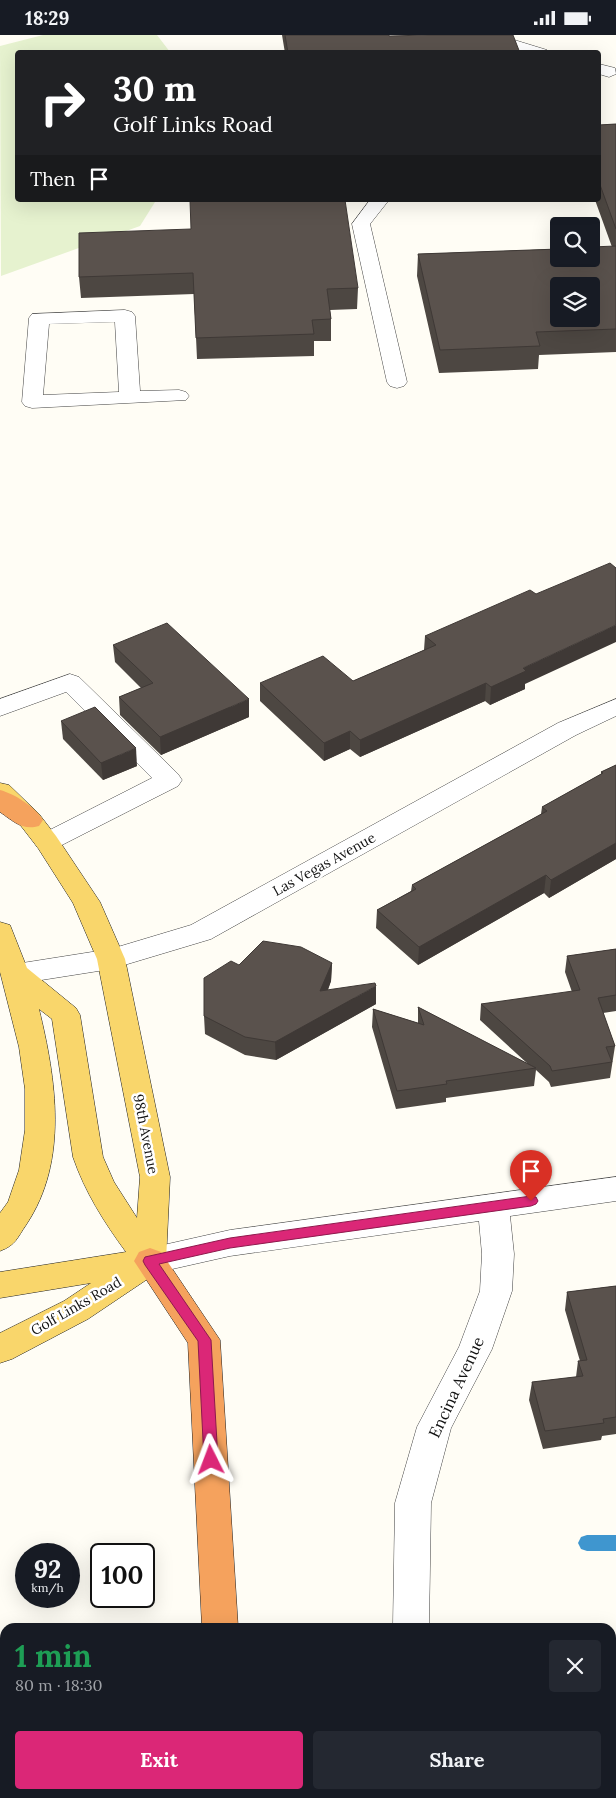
<!DOCTYPE html>
<meta charset="utf-8">
<style>
:root{--surface:#171b24;--page:#242831;--text:#f1f3f6;--muted:#9ea1a6;--accent:#db2777}
body{margin:0;font-family:Lora,serif;background:var(--page);color:var(--text);height:100vh;display:flex;flex-direction:column;font-size:19px;white-space:nowrap}
*{box-sizing:border-box;margin:0}
p{font-size:16px;color:var(--muted)}
.icon{flex:none;width:28px;height:28px;fill:none;stroke:currentColor;stroke-width:2;stroke-linecap:round;stroke-linejoin:round}
.map{position:relative;flex:1;overflow:hidden}
.panel{position:absolute;left:0px;top:1588px;width:616px;height:176px;display:flex;flex-direction:column;background:var(--surface);border-radius:15px 15px 0 0;box-shadow:0 5px 20px #0002}
.panel>*{flex:none}
.guide{position:absolute;left:15px;top:15px;width:586px;height:152px;border-radius:5px;box-shadow:0 5px 20px #0002;background:#202124;color:#fff;overflow:hidden}
.controls{position:absolute;left:550px;top:182px;display:grid;gap:10px}
.controls a{display:grid;place-items:center;width:50px;height:50px;border-radius:5px;background:var(--surface);box-shadow:0 5px 20px #0002;font-size:25px}
.speed{position:absolute;left:15px;top:1508px;display:flex;gap:10px;font-size:25px;font-weight:700;text-align:center}
.speed>*{display:grid;place-content:center;width:65px;height:65px;border-radius:50%;background:var(--surface);box-shadow:0 5px 20px #0002;line-height:1}
.speed small{font-size:12px;font-weight:400}
.speed .limit{border:2px solid #111;border-radius:8px;background:#fff;color:#111}
.pin{position:absolute;display:grid;place-items:center;width:42px;height:42px;color:#fff;margin:-51px -21px;border-radius:50% 50% 50% 0;rotate:-45deg;box-shadow:0 0 5px #0007}
.pin .icon{rotate:45deg}
.me{position:absolute;width:55px;margin:-28px;rotate:357deg;stroke-linejoin:round;filter:drop-shadow(0 0 4px #0008)}
.turn{display:flex;align-items:center;gap:18px;height:105px;padding:0 15px;font-size:22px}
.turn .icon{width:65px;height:65px;stroke-width:2.5}
.turn b{display:block;font-size:35px;line-height:42px}
.then{display:flex;align-items:center;height:48px;padding:0 15px;background:#0003;gap:10px;font-size:19px}
.round{display:grid;place-items:center;flex:none;width:52px;height:52px;border-radius:5px;background:var(--page)}
.headline{display:flex;align-items:center;justify-content:space-between;height:85px;padding:0 15px}
h1{font-size:30px;font-weight:800;line-height:38px;color:#1e9e55}
.cta{display:flex;gap:10px;margin-top:auto;padding:10px 15px}
.cta a{flex:1;height:58px;border-radius:5px;background:var(--accent);color:#fff;font-size:20px;font-weight:800;line-height:58px;text-align:center}
.cta a+a{background:var(--page);color:var(--text)}
.status{display:flex;justify-content:space-between;align-items:center;height:35px;padding:0 25px;background:var(--surface);direction:ltr}
.status svg{height:14px;fill:currentColor}
.map>svg:first-child{display:block}
</style>
<div class="status"><b>18:29</b><svg viewBox="0 0 49 12"><path d="M0 12V9h3v3zM5 12V6h3v6zM10 12V3h3v9zM15 12V0h3v12zM26 1h20v11H26zM47 4h2v5h-2z"/></svg></div>
<div class="map">
<svg width="616" height="1763" viewBox="0 0 616 1763">
<rect width="100%" height="100%" fill="#fffdf5"/>
<polygon fill="#e6f2cf" points="43,0 157,0 170,17 18,18 18,165 155,165 155,167 140,191 1,241 0,11"/>
<g fill="none" stroke-linecap="round" stroke-linejoin="round">
<polygon fill="#3f96cf" fill-rule="evenodd" points="587,1500 616,1500 616,1516 587,1516 581,1514 578,1508 581,1502"/>
<g stroke="#444" stroke-width="1">
<g id="minor">
<polygon points="473,0 498,0 547,15 549,18 522,18 475,3"/>
<polygon points="599,29 615,33 616,39 609,42 599,39"/>
<polygon points="370,165 389,165 370,189 407,347 404,351 397,353 390,351 387,347 352,189"/>
<path d="M125,275l7,2 3,4 5,75 39,-1 7,2 3,4 -3,4 -154,8 -7,-2 -3,-4 7,-84 3,-4zM115,287l4,70 -76,3 6,-71z"/>
<polygon points="70,639 79,642 178,739 182,745 178,751 56,813 47,816 38,813 34,807 38,801 152,743 66,657 0,681 0,664"/>
<polygon points="616,664 616,681 576,700 211,904 111,934 16,949 6,946 2,939 6,932 16,929 111,914 191,890 558,688"/>
<polygon points="616,1142 616,1166 510,1181 514,1219 512,1256 492,1314 451,1393 431,1468 429,1592 393,1592 395,1468 417,1392 459,1312 480,1256 482,1219 479,1186 230,1221 150,1239 139,1235 134,1226 139,1217 150,1213 230,1195"/>
<polygon points="401,1759 439,1759 440,1763 402,1763"/>
</g>
</g>
<g stroke="#222" stroke-width="1">
<path id="major" d="M0,748l9,2 30,29 17,22 44,66 25,57 45,218 -4,84 -5,9 -73,49 -76,40 -12,4v-30l64,-32 27,-18 -91,15v-26l126,-20c-22,-30 -41,-60 -53,-95l-21,-138 -13,-10c17,70 30,152 -13,216 -9,13 -10,20 -26,26v-38l8,-11 11,-32 6,-40v-41l-6,-42 -19,-75v-50l10,3 17,43 49,40 4,7 23,142 11,25 23,36 3,-41 -43,-218 -24,-56 -35,-55 -17,-22 -21,-20z"/>
</g>
<g stroke="#222" stroke-width="1">
<g id="highway">
<path d="M0,755c15,4 35,17 43,30l-4,6c-16,5 -26,-5 -39,-14z"/>
<polygon points="150,1213 161,1217 220,1305 238,1592 202,1592 188,1308 134,1226 139,1217"/>
<rect x="207" y="1759" width="38" height="4"/>
</g>
</g>
<use href="#minor" fill="#fff" fill-rule="evenodd"/>
<use href="#major" fill="#f9d66b" fill-rule="evenodd"/>
<use href="#highway" fill="#f5a25d" fill-rule="evenodd"/>
</g>
<g fill="#4d4742">
<polygon points="282,0 389,0 389,1 520,18 285,18"/>
<polygon points="616,89 616,317 539,320 538,334 439,338 417,241 418,219 612,212 595,165 599,165 599,90"/>
<polygon points="191,194 358,253 357,274 330,275 331,284 331,306 314,306 314,321 197,324 194,259 81,263 79,242"/>
<polygon points="425,601 525,649 525,654 490,670 485,666 360,722 350,714 324,726 260,666 260,648 353,646 424,615"/>
<polygon points="113,610 249,682 161,720 120,680 119,662 141,653 115,627"/>
<polygon points="61,686 137,731 103,745 63,704"/>
<polygon points="616,730 616,824 549,863 544,858 418,930 376,893 377,875 411,856 412,850 541,779 542,772 601,739 601,737"/>
<polygon points="616,914 616,976 603,978 615,1011 610,1043 551,1052 549,1047 536,1035 534,1051 446,1063 446,1067 396,1074 372,992 373,974 418,988 418,972 528,1029 480,985 481,969 572,957 565,937 567,921"/>
<polygon points="332,928 331,946 328,955 376,969 276,1025 245,1020 205,999 204,981 239,930"/>
<polygon points="616,1251 616,1399 602,1401 601,1405 543,1414 529,1365 532,1347 576,1342 578,1326 580,1326 565,1275 567,1257"/>
<polygon points="616,1693 616,1763 610,1763 609,1759 611,1759 611,1694"/>
</g>
<g fill="#3f3936">
<polygon points="616,590 616,607 525,649 525,654 490,670 491,652 523,633"/>
<polygon points="486,648 485,666 360,722 360,705"/>
<polygon points="249,664 249,682 161,720 160,702"/>
<polygon points="350,696 350,714 324,726 324,708"/>
<polygon points="136,713 137,731 103,745 101,728"/>
<polygon points="616,808 616,824 549,863 551,845"/>
<polygon points="546,840 544,858 418,930 419,912"/>
<polygon points="332,928 331,946 320,974 320,956"/>
<polygon points="376,951 376,969 276,1025 275,1007"/>
</g>
<g fill="#5a524d" stroke="#3f3936" fill-rule="evenodd">
<polygon points="285,0 389,0 389,1 428,0 513,0 520,18 288,18"/>
<polygon points="616,89 616,194 599,147 599,90"/>
<polygon points="190,165 345,165 358,253 327,254 331,284 312,285 314,299 196,303 193,238 79,242 79,198 191,194"/>
<path d="M616,211v83l-80,3 4,14 -100,4 -22,-96 141,-5v10h32v-12zM559,251h32v33h-32z"/>
<polygon points="610,528 616,533 616,590 523,633 526,636 491,652 486,648 360,705 350,696 324,708 260,648 323,621 353,646 436,610 425,601 530,555 536,559"/>
<polygon points="167,588 249,664 160,702 119,662 153,648 113,610"/>
<polygon points="95,672 136,713 101,728 61,686"/>
<polygon points="616,730 616,808 551,845 546,840 419,912 377,875 416,854 412,850 547,776 542,772 603,738 601,737"/>
<polygon points="263,906 301,912 332,928 320,956 375,948 376,951 275,1007 245,1002 204,981 204,943 231,926 239,930"/>
<polygon points="616,914 616,960 598,963 615,1011 606,1012 612,1027 552,1036 550,1031 481,969 580,955 567,921"/>
<polygon points="418,972 536,1033 446,1046 447,1049 397,1056 373,974 424,990"/>
<polygon points="616,1251 616,1382 603,1384 604,1388 545,1396 532,1347 583,1341 578,1326 587,1325 567,1257"/>
<polygon points="616,1693 616,1758 611,1738 611,1694"/>
</g>
<polygon fill="#db2777" stroke="#8e194d" points="531,1161 536,1162 538,1166 536,1169 531,1171 230,1213 159,1229 211,1305 218,1425 216,1429 211,1431 206,1429 204,1425 198,1306 145,1230 143,1226 145,1222 230,1203"/>
<g text-anchor="middle" dominant-baseline="central" stroke-width="5" stroke-linejoin="round" paint-order="stroke">
<g font-size="14" fill="#111" stroke="#fff">
<text transform="translate(324 829) rotate(-29)">Las Vegas Avenue</text>
<text transform="translate(146 1099) rotate(79)">98th Avenue</text>
<text transform="translate(76 1271) rotate(-30)">Golf Links Road</text>
</g>
<g font-size="16" fill="#111" stroke="#fff">
<text transform="translate(456 1352) rotate(-65)">Encina Avenue</text>
</g>
</g>
</svg>
<div class="controls">
<a><svg class="icon" aria-label="search" viewBox="0 0 24 24"><circle cx="10" cy="10" r="6"/><path d="M15 15l6 6"/></svg></a>
<a><svg class="icon" aria-label="layers" viewBox="0 0 24 24"><path d="M12 4l9 5-9 5-9-5zM3 14l9 5 9-5"/></svg></a>
</div>
<div class="speed"><div>92<small>km/h</small></div><div class="limit">100</div></div>
<div class="pin" style="left:531px;top:1166px;background:#d93025"><svg class="icon" aria-label="arrive" viewBox="0 0 24 24"><path d="M6 21V4h12l-3 4 3 4H6"/></svg></div>
<svg class="me" style="left:211px;top:1425px" viewBox="-20 -20 40 40"><path d="M0-17L14 15 0 8-14 15z" fill="#db2777" stroke="#fff" stroke-width="4"/></svg>
<div class="guide">
<div class="turn"><svg class="icon" aria-label="right" viewBox="0 0 24 24"><path d="M7 20v-9h11M14 6l5 5-5 5"/></svg><div><b>30 m</b>Golf Links Road</div></div>
<div class="then">Then<svg class="icon" aria-label="arrive" viewBox="0 0 24 24"><path d="M6 21V4h12l-3 4 3 4H6"/></svg></div>
</div>
<section class="panel">
<div class="headline"><div><h1>1 min</h1><p>80 m · 18:30</p></div><a class="round"><svg class="icon" aria-label="close" viewBox="0 0 24 24"><path d="M6 6l12 12M18 6L6 18"/></svg></a></div>
<div class="cta"><a>Exit</a><a>Share</a></div>
</section>
</div>
